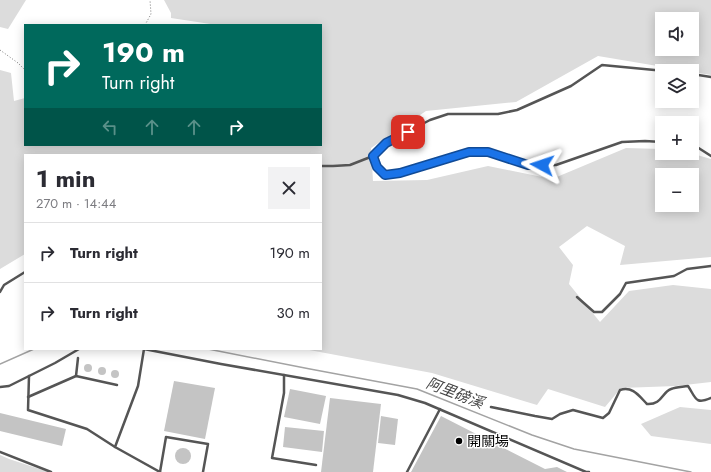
<!DOCTYPE html>
<meta charset="utf-8">
<style>
:root{--surface:#fff;--page:#f2f2f3;--text:#2b2b33;--muted:#7c7c81;--line:#e1e1e2}
body{margin:0;font-family:Jost,"Noto Sans TC",sans-serif;background:var(--page);color:var(--text);height:100vh;display:flex;flex-direction:column;font-size:15px;white-space:nowrap}
*{box-sizing:border-box;margin:0}
p{font-size:13px;color:var(--muted)}
.icon{flex:none;width:22px;height:22px;fill:none;stroke:currentColor;stroke-width:2;stroke-linecap:round;stroke-linejoin:round}
.map{position:relative;flex:1;overflow:hidden}
.side{position:absolute;left:24px;top:154px;width:298px;height:196px;display:flex;flex-direction:column;background:var(--surface);border-radius:0px;box-shadow:0 2px 10px #0003}
.side>*{flex:none}
.banner{position:absolute;left:24px;top:24px;width:298px;height:122px;border-radius:0px;box-shadow:0 2px 10px #0003;background:#00695c;color:#fff;overflow:hidden}
.fabs{position:absolute;left:655px;top:12px;display:grid;gap:8px}
.fabs a{display:grid;place-items:center;width:44px;height:44px;border-radius:0px;background:var(--surface);box-shadow:0 2px 10px #0003;font-size:20px}
.pin{position:absolute;display:grid;place-items:center;width:34px;height:34px;color:#fff;margin:-17px;border-radius:8px;box-shadow:0 2px 6px #0006}
.me{position:absolute;width:44px;margin:-22px;rotate:275deg;stroke-linejoin:round;filter:drop-shadow(0 0 3px #0008)}
.turn{display:flex;align-items:center;gap:14px;height:84px;padding:0 12px;font-size:18px}
.turn .icon{width:52px;height:52px;stroke-width:2.5}
.turn b{display:block;font-size:28px;line-height:34px}
.lanes{display:flex;align-items:center;height:38px;padding:0 12px;background:#0003;justify-content:center;gap:20px;direction:ltr}
.lanes .off{opacity:.35}
.round{display:grid;place-items:center;flex:none;width:42px;height:42px;border-radius:0px;background:var(--page)}
.head{display:flex;align-items:center;justify-content:space-between;height:68px;padding:0 12px}
h1{font-size:24px;font-weight:700;line-height:30px}
ul{padding:0;list-style:none}
li{display:flex;align-items:center;gap:12px;height:60px;padding:0 12px;border-top:1px solid var(--line)}
li div{flex:1}
li b{display:block;font-size:15px}
li em{font-style:normal}
.map>svg:first-child{display:block}
</style>
<div class="map">
<svg width="711" height="472" viewBox="0 0 711 472">
<rect width="100%" height="100%" fill="#fff"/>
<g fill="#dcdcdc" fill-rule="evenodd">
<polygon points="0,0 26,0 8,29 0,27"/>
<path d="M164,0h547v75l-113,-19 -82,46 -90,9 -55,37 2,33 54,-1 61,-14 64,13 74,-31 36,1v4h28l21,6v98l-91,8 5,-19 -38,-20 -28,21 14,18 -4,19 31,38 29,-31 44,-6 38,4v93l-35,4 -55,2 -16,19 -57,-18 -11,16 -105,-32 -128,-24h17v-194h-296v99l-25,15v-199l11,3 3,28 11,-3v47h296v-120h-104l-46,-7v-5zM662,19h30v30h-30zM662,175h30v30h-30z"/>
<polygon points="680,407 711,410 711,444 651,436 641,424"/>
<polygon points="0,455 9,459 49,472 0,472"/>
</g>
<g fill="none" stroke-linecap="round" stroke-linejoin="round">
<g stroke="#a3a3a3" stroke-width="1.5">
<polyline points="208,349 310,369 417,389 532,435 574,449 691,472"/>
<polyline points="0,364 34,349"/>
</g>
</g>
<g fill="#c4c4c4">
<circle cx="88" cy="368" r="4"/>
<circle cx="102" cy="371" r="4"/>
<circle cx="115" cy="374" r="4"/>
<polygon points="174,381 215,388 205,439 164,431"/>
<polygon points="290,389 326,396 320,424 284,417"/>
<polygon points="330,398 381,404 373,472 321,472"/>
<polygon points="0,413 66,429 62,446 0,431"/>
<polygon points="381,416 398,419 395,445 378,443"/>
<polygon points="441,416 545,469 557,467 567,472 411,472"/>
<polygon points="285,427 324,431 322,452 283,447"/>
<circle cx="183" cy="456" r="8"/>
</g>
<g fill="none" stroke-linecap="round" stroke-linejoin="round">
<g stroke="#777" stroke-width="1" stroke-dasharray="1 2" stroke-linecap="butt">
<polyline points="145,25 151,14 150,0"/>
<polyline points="0,50 18,63 25,70"/>
</g>
<g stroke="#555" stroke-width="2.5">
<polyline points="692,74 711,77"/>
<polyline points="662,142 645,141 622,142 556,165 528,165 489,152 469,152 400,173 385,175 377,167 373,156 386,143 430,120 448,114 498,114 517,110 571,86 602,65 665,71"/>
<polyline points="692,146 697,147 711,156"/>
<polyline points="321,166 333,166 350,165 373,156"/>
<polyline points="0,292 4,285 25,272"/>
<polyline points="577,297 594,312 602,312 620,294 626,283 674,276 687,269 711,266"/>
<polyline points="144,349 221,364 398,395 425,403 586,472 589,472"/>
<polyline points="144,349 138,386 115,447 160,472"/>
<polyline points="284,375 284,393 272,458 316,465"/>
<polyline points="29,376 28,410 87,429 115,447"/>
<polyline points="76,376 78,358"/>
<polyline points="0,387 9,386 55,363 79,349"/>
<polyline points="28,397 76,376 117,385"/>
<path d="M491,407l44,9 17,3 8,-5 13,-4 30,8 6,-5 11,-23c13,-4 19,6 27,14 15,1 15,-12 24,-15 5,-2 11,-2 17,-3 8,12 7,19 23,12"/>
<polyline points="0,452 51,472"/>
<polyline points="160,472 166,437 208,444 203,472"/>
<polyline points="407,472 440,409"/>
</g>
</g>
<g fill="none" stroke-linecap="round" stroke-linejoin="round">
<g stroke="#114b97" stroke-width="10">
<polyline id="route" points="408,132 386,143 373,156 377,167 385,175 400,173 469,152 488,152 528,165 542,165"/>
</g>
<use href="#route" stroke="#1a73e8" stroke-width="7"/>
</g>
<circle fill="#000" stroke="#fff" stroke-width="1.5" cx="459" cy="441" r="4"/>
<g text-anchor="middle" dominant-baseline="central" stroke-width="3" stroke-linejoin="round" paint-order="stroke">
<g font-size="14" fill="#000" stroke="#fff" text-anchor="start">
<text x="467" y="441">開關場</text>
</g>
<g font-size="15" font-style="italic" fill="#444" stroke="#fff">
<text transform="translate(455 393) rotate(21)">阿里磅溪</text>
</g>
</g>
</svg>
<div class="fabs">
<a><svg class="icon" aria-label="sound" viewBox="0 0 24 24"><path d="M4 9h4l5-4v14l-5-4H4zM17 9q2 3 0 6"/></svg></a>
<a><svg class="icon" aria-label="layers" viewBox="0 0 24 24"><path d="M12 4l9 5-9 5-9-5zM3 14l9 5 9-5"/></svg></a>
<a>+</a>
<a>−</a>
</div>
<div class="pin" style="left:408px;top:132px;background:#d93025"><svg class="icon" aria-label="arrive" viewBox="0 0 24 24"><path d="M6 21V4h12l-3 4 3 4H6"/></svg></div>
<svg class="me" style="left:542px;top:165px" viewBox="-20 -20 40 40"><path d="M0-17L14 15 0 8-14 15z" fill="#1a73e8" stroke="#fff" stroke-width="4"/></svg>
<div class="banner">
<div class="turn"><svg class="icon" aria-label="right" viewBox="0 0 24 24"><path d="M7 20v-9h11M14 6l5 5-5 5"/></svg><div><b>190 m</b>Turn right</div></div>
<div class="lanes"><svg class="icon off" aria-label="left" viewBox="0 0 24 24"><path d="M17 20v-9H6M10 6l-5 5 5 5"/></svg><svg class="icon off" aria-label="ahead" viewBox="0 0 24 24"><path d="M12 20V5M6 11l6-6 6 6"/></svg><svg class="icon off" aria-label="ahead" viewBox="0 0 24 24"><path d="M12 20V5M6 11l6-6 6 6"/></svg><svg class="icon" aria-label="right" viewBox="0 0 24 24"><path d="M7 20v-9h11M14 6l5 5-5 5"/></svg></div>
</div>
<section class="side">
<div class="head"><div><h1>1 min</h1><p>270 m · 14:44</p></div><a class="round"><svg class="icon" aria-label="close" viewBox="0 0 24 24"><path d="M6 6l12 12M18 6L6 18"/></svg></a></div>
<ul>
<li><svg class="icon" aria-label="right" viewBox="0 0 24 24"><path d="M7 20v-9h11M14 6l5 5-5 5"/></svg><div><b>Turn right</b></div><em>190 m</em></li>
<li><svg class="icon" aria-label="right" viewBox="0 0 24 24"><path d="M7 20v-9h11M14 6l5 5-5 5"/></svg><div><b>Turn right</b></div><em>30 m</em></li>
</ul>
</section>
</div>
